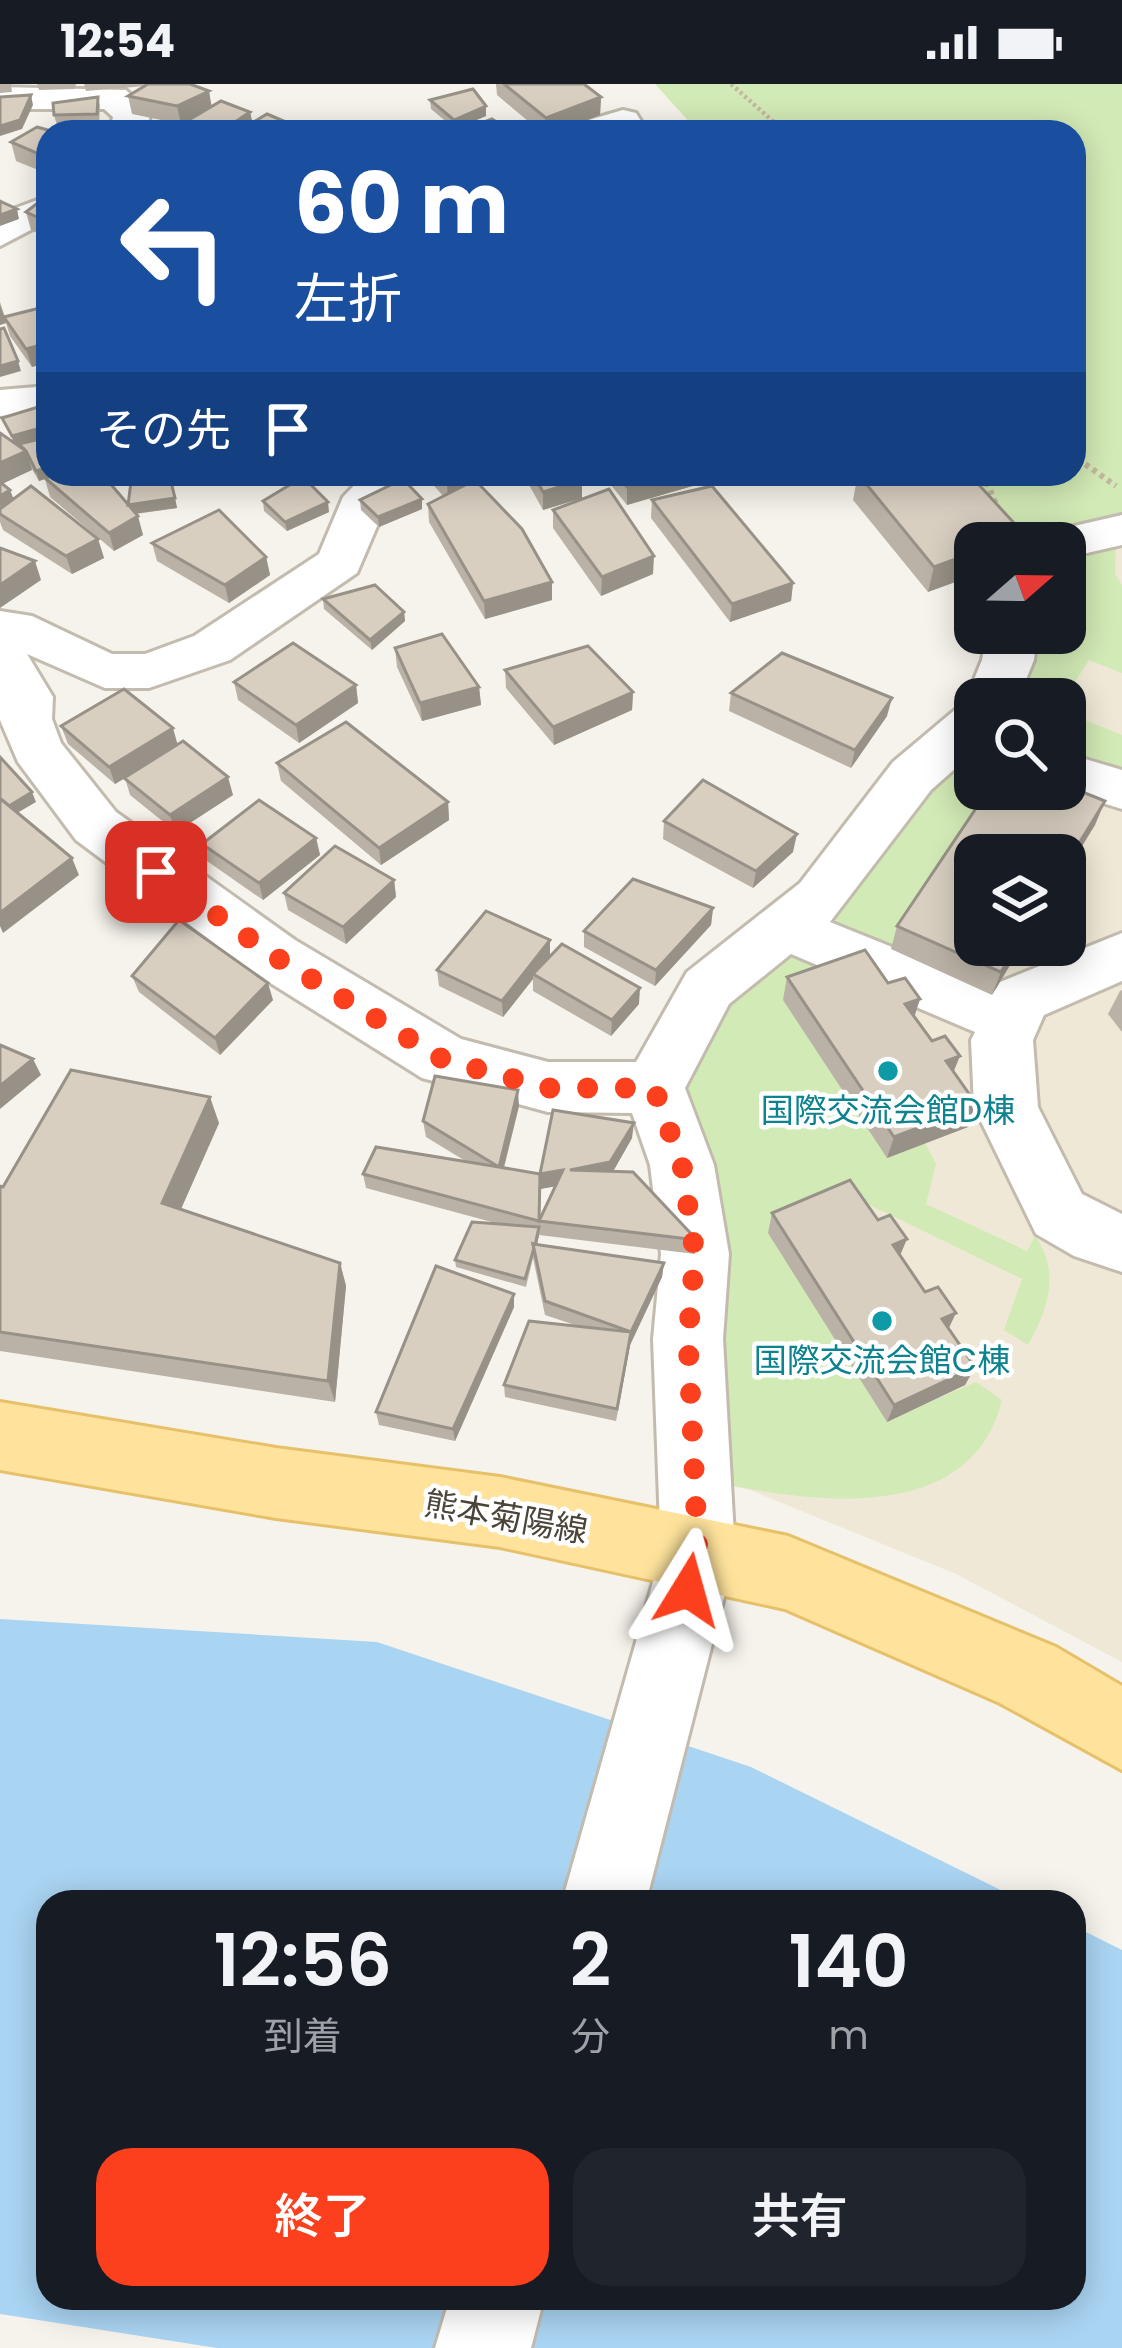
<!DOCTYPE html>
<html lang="ja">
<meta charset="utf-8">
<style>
:root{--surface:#171b24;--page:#20242c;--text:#f1f3f6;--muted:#9ea1a6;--accent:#fc3f1d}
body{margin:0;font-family:Poppins,"Noto Sans JP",sans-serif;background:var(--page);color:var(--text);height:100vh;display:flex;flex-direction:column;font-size:45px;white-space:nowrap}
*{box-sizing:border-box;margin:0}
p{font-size:39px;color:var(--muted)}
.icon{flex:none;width:66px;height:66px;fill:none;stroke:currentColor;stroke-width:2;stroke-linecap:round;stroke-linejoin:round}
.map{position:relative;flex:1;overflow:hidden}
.details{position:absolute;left:36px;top:1806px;width:1050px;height:420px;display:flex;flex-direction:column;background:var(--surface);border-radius:36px;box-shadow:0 6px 30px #0003}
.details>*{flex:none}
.top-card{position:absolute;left:36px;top:36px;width:1050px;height:366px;border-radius:36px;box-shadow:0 6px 30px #0003;background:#1a4fa0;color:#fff;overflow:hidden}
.needle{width:78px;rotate:70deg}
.fabs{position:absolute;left:954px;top:438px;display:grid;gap:24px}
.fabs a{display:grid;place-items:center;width:132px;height:132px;border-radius:24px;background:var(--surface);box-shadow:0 6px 30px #0003;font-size:60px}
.pin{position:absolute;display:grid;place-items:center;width:102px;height:102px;color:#fff;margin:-51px;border-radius:24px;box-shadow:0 6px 18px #0006}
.me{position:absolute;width:132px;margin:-66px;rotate:8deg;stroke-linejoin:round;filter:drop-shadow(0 0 9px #0008)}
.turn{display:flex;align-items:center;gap:42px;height:252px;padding:0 60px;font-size:54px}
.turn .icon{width:156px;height:156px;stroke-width:2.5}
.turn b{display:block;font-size:84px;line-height:102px}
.then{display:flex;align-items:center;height:114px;padding:0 60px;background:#0003;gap:24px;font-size:45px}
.eta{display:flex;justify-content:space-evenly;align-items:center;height:204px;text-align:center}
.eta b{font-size:72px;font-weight:600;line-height:84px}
.cta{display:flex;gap:24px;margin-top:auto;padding:24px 60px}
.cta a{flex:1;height:138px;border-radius:36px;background:var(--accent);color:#fff;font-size:48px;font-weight:600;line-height:138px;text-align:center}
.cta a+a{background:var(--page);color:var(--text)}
.status{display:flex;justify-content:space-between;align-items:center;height:84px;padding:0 60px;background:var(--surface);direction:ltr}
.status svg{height:33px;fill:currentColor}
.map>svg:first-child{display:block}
</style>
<div class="status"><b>12:54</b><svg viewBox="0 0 49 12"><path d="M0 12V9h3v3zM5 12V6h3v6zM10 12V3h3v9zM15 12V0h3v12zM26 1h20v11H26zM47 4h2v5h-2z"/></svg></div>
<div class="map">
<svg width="1122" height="2264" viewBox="0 0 1122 2264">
<rect width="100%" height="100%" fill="#f6f3ec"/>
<path fill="#efe8d6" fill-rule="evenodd" d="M1122,458v1120l-166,-88 -206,-84 -57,-13 166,-605 116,-127v44h90v-90h-50l13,-25 2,-19 35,-22v-73zM975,771h90v90h-90z"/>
<g fill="#d2eab5">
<polygon points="655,0 1122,0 1122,446 1065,459 975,459 866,390 1074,390 1074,48 676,48 692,41"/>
<polygon points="1116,460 1115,490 1122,501 1122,589 1089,576 1064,615 1015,615 1028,590 1035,549 1065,549 1065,476"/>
<polygon points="1065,628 1122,651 1122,697 1065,678"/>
<polygon points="953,690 974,690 975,705 997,705 891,865 988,920 821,833 933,697"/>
<path d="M787,855l72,34 28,184 38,-14 11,21 -10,40 101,47 8,-15c26,37 13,73 -7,109l-24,-15 18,-51 -156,-76 20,218 90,-39 26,18c-33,134 -209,100 -309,77l-12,-392 19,-52z"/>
</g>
<polygon fill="#a9d4f2" points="0,1535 377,1558 751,1683 1025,1818 48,1818 48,2214 1074,2214 1074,1842 1122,1866 1122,2264 217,2264 0,2230"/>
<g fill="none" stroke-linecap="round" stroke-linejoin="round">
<g stroke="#c2bbae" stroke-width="6">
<g id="minor">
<polygon points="0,3 126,6 150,30 147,48 109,48 113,33 104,25 0,25"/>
<polygon points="623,26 636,29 641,37 636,45 569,48 575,40"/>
<polygon points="48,112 48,137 0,162 0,130"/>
<polygon points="48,302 48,328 0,332 0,306"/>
<polygon points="365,390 417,390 387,419 357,489 230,576 149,604 105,604 27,570 53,613 52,635 61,659 116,728 295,856 461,955 548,978 636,978 687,888 800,799 893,678 956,625 970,621 966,615 982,576 987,549 1037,549 1034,576 1018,615 975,615 975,667 931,706 830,838 996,905 1000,898 1122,849 1122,897 1044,931 1033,956 1038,1023 1082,1110 1122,1130 1122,1188 1074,1172 1036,1150 974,1023 971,956 975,948 791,870 729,920 685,1004 714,1081 729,1170 723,1255 735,1470 646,1818 562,1818 661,1470 653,1255 661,1170 650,1081 632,1029 548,1028 422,994 253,888 76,756 18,678 0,636 0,527 32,532 112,570 145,570 194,552 319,470 343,413"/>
<polygon points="1122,431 1122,461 1065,474 1065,459 1041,459 1048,448"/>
<polygon points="1065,669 1122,686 1122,725 1057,705 1065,705"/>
<polygon points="450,2214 544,2214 531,2264 435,2264"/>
</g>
</g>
<g stroke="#e6c16a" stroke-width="6">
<polygon id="major" points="0,1318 276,1364 500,1393 788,1452 1056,1563 1122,1602 1122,1686 1000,1619 785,1525 500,1463 276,1434 0,1386"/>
</g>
<g stroke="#c4b79f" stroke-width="4.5" stroke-dasharray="3 3" stroke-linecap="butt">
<polyline points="731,0 785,48"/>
<polyline points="1074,372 1083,378"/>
</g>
<g stroke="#c4b79f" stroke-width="6" stroke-dasharray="4.5 4.5" stroke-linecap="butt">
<polyline points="1078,375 1116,402"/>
<polyline points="983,390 998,425"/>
</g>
<use href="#minor" fill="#fff" fill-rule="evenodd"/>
<use href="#major" fill="#ffe39c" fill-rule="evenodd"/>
</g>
<g fill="#bab2a6" fill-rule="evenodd">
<polygon points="0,0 11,0 12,8 0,9"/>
<polygon points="37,0 76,0 75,5 39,6"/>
<polygon points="84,0 190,0 209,7 211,23 250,28 252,37 236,48 192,48 189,46 187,37 181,40 132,30 128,12 145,2 86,7"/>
<polygon points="496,0 584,0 601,13 600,31 557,48 541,48 497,11"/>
<polygon points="98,13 100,22 99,40 57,41 54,31"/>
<polygon points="430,16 486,32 455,45 431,25"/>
<polygon points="48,48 48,90 16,77 11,58"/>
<polygon points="48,111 48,154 31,146 26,128"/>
<polygon points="0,218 5,233 48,222 32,283 10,252 6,239 0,241"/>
<polygon points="2,334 48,390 129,421 169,390 177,424 136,430 143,451 114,467 50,413 45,395 39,397 32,385 3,399 10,406 13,415 98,455 104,474 72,490 3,446 0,438 0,425 10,418 0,423 0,349 14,359"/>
<polygon points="424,390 494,390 479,400 552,516 485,535 429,438 428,420 443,412"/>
<polygon points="523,390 578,390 582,396 582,414 543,426"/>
<polygon points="602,390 697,390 696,401 627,421"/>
<polygon points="858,390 1025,451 1022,459 975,459 928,508 853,416"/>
<polygon points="422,415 422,425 379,443 361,426 360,416"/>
<polygon points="652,416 793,499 791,517 730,538 651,434"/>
<polygon points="263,417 329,428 287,447 264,427"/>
<polygon points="553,426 653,490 601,512 553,444"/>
<polygon points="152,459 266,473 270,491 229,519 157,477"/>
<polygon points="323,515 404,528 405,537 372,566 324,525"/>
<polygon points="395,564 479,603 481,621 422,637 397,583"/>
<polygon points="505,586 633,608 632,626 554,661 506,604"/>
<polygon points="234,598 356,601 358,619 299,659 238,616"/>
<polygon points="731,609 887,632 851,684 729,627"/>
<polygon points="61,642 177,661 233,711 176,748 130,711 125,694 115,700 68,660"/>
<polygon points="277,679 448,718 449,736 381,781 281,697"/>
<polygon points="664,737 793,768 753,804 663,755"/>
<polygon points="1095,741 975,861 1022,861 992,911 891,865 897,842"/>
<polygon points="316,754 320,771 263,816 207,777 202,760"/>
<polygon points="394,796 396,813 346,860 288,826 284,809"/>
<polygon points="713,824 711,841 655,902 584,863 584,847"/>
<polygon points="550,856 550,872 639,920 611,952 533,907 533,895 503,933 439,902 437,886"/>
<polygon points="132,892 273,916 220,971 139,908"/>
<polygon points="787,893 888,899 954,988 968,1043 887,1074 783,916"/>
<polygon points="1122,906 1122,948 1108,930 1120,907"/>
<path d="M519,1022l-15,62 36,6 92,-36 -19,33 84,69 -2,14 -156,-19 -2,10 127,18 -2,14 -32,68 -14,76 -111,-24 -1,-12 74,-59 -33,-11 -12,-57 -7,29 -70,-20 -1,-7 44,-36 -133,-36 -3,-14 104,-12 -41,-25 -3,-16zM555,1102l-15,33v-30z"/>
<polygon points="219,1039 181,1125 340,1179 346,1202 335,1318 0,1267 0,1102"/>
<polygon points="772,1129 900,1171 975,1283 965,1301 887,1338 768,1149"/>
<polygon points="514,1210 514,1223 455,1357 379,1341 376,1328"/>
</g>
<g fill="#979187">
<polygon points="209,7 212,25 181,40 177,22"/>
<polygon points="31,11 33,21 22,45 0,52 0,42"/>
<polygon points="601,13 600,31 557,48 546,48 546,34"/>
<polygon points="486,22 486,32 455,45 454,36"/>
<polygon points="250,28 252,37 236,48 220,48"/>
<polygon points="17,125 19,135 0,142 0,131"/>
<polygon points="0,221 6,237 4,233 6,239 0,241"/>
<polygon points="48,259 48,279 32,283 26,265"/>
<polygon points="18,277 21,287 0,293 0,282"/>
<polygon points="48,342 48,353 15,362 12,352"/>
<polygon points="26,367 32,386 0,401 0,379"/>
<polygon points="48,383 48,390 58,390 39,397 36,387"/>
<polygon points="463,390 494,390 448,418 447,399"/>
<polygon points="671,390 697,390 696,401 627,421 627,403"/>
<polygon points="582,396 582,414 543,426 543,408"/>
<polygon points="10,406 14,416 0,423 0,412"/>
<polygon points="175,414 177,424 131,430 128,421"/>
<polygon points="422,415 422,425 379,443 378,433"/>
<polygon points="328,418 329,428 287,447 285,438"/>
<polygon points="138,432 143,451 114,467 109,449"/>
<polygon points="1025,451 1022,459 1001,459"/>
<polygon points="98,455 104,474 72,490 66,472"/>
<polygon points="975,468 975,491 928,508 934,483"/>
<polygon points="654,472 653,490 601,512 602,493"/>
<polygon points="266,473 270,491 229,519 225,501"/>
<polygon points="35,477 41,496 0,524 0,501"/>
<polygon points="552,498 552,516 485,535 484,517"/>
<polygon points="793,499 791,517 730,538 732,520"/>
<polygon points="404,528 405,537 372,566 370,556"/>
<polygon points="356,601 358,619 299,659 296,641"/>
<polygon points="479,603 481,621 422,637 420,619"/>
<polygon points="633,608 632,626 554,661 553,643"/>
<polygon points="892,614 887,632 851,684 855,666"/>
<polygon points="173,644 178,662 115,700 109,683"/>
<polygon points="228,693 233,711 176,748 170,731"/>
<polygon points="32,708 36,718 0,739 0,727"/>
<polygon points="1105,717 1095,741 1065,790 1065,782"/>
<polygon points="448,718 449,736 381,781 379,764"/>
<polygon points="797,750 793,768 753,804 756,787"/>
<polygon points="316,754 320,771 263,816 259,799"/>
<polygon points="72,774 79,791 3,849 0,842 0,829"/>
<polygon points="394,796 396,813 346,860 343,843"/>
<polygon points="713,824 711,841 655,902 656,886"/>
<polygon points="550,856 550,873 533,890 533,895 503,933 502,917"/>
<polygon points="1018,861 1022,861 992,911 1001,888"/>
<polygon points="268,899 273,916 220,971 215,954"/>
<polygon points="640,904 639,920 611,952 612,936"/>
<polygon points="920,915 913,937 905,920"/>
<polygon points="960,972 951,994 946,977"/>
<polygon points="33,975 41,991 0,1025 0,1002"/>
<polygon points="518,1006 519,1022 500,1098 499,1083"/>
<polygon points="210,1013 219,1039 173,1143 162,1119"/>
<polygon points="977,1021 968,1043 887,1074 894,1053"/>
<polygon points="634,1039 632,1054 610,1093 570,1086"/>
<polygon points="563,1086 563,1101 540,1105 539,1151 535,1169 534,1164 539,1144 540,1090"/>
<polygon points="907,1155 899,1174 893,1161"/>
<polygon points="340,1179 346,1202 335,1318 328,1297"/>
<polygon points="664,1179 662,1193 630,1261 616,1337 631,1248"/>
<polygon points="514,1210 514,1223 455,1357 453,1345"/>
<polygon points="956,1229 947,1248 942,1235"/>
<polygon points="975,1283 965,1301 887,1338 894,1321"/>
</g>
<g fill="#d8cfc1" stroke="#979187" stroke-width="3">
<polygon points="148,0 190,0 209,7 177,22 128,12"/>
<polygon points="504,0 584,0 601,13 546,34"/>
<polygon points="473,5 486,22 454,36 430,16"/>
<polygon points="31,11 20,36 0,42 0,13"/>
<polygon points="98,13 97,30 54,31 53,19"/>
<polygon points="221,17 250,28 220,48 212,48 187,37"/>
<polygon points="267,30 298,43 290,48 237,48"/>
<polygon points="492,35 512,48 458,48"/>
<polygon points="37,43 55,48 48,48 48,74 11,58"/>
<polygon points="48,111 48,138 26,128"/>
<polygon points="0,117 17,125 0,131"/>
<polygon points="48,222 48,259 26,265 4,233"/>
<polygon points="4,244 18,277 0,282 0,245"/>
<polygon points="48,320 48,342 12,352 2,334"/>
<polygon points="0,349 26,367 0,379"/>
<polygon points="48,353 48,383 36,387 26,367 19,360"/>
<polygon points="58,390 102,390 138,432 109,449 45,394"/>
<polygon points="132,390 169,390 175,414 128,421"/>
<polygon points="439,390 463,390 447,399"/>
<polygon points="533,390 578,390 582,396 543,408"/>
<polygon points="617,390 671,390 627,403"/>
<polygon points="858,390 969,390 1025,451 1001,459 975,459 975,468 934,483"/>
<polygon points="303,393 328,418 285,438 263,417"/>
<polygon points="403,395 422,415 378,433 360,416"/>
<polygon points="475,396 522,445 552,498 484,517 428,420"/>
<polygon points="0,398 10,406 0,412"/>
<polygon points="31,402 98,455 66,472 0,430 0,425"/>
<polygon points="712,402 793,499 732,520 652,416"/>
<polygon points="609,405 654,472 602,493 553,426"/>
<polygon points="219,426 266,473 225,501 152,459"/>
<polygon points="0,464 35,477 0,501"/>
<polygon points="375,501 404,528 370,556 323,515"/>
<polygon points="442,550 479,603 420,619 395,564"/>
<polygon points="293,559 356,601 296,641 234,598"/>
<polygon points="588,562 633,608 553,643 505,586"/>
<polygon points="782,569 892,614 855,666 731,609"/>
<polygon points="124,605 173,644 109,683 61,642"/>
<polygon points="346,638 448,718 379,764 277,679"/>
<polygon points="183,657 228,693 170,731 124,694"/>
<polygon points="0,673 32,708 9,722 2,716 0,718"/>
<polygon points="703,696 797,750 756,787 664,737"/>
<polygon points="1065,701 1105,717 1065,782 1065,771 975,771 975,861 1018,861 1001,888 897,842 989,705 1065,705"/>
<polygon points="2,716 72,774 0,829 0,718"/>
<polygon points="259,716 316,754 259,799 202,760"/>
<polygon points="335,762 394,796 343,843 284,809"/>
<polygon points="633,795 713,824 656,886 584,847"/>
<polygon points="486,827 550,856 502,917 437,886"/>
<polygon points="179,836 268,899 215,954 132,892"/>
<polygon points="562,860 640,904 612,936 533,890"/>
<polygon points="865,866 888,899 905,894 920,915 905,920 932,957 945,952 960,972 946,977 977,1021 894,1053 787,893"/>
<polygon points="0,961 33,975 0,1002"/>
<polygon points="71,986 210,1013 162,1119 340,1179 328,1297 0,1248 0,1102 3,1103"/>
<polygon points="435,992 518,1006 499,1083 540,1090 539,1137 363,1090 376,1063 499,1083 423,1037"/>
<polygon points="553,1026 634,1039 610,1078 570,1086 633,1088 697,1156 539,1137 563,1086 540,1090"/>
<polygon points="850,1096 878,1136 890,1131 907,1155 893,1161 925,1208 938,1203 956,1229 942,1235 975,1283 894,1321 772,1129"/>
<polygon points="472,1138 539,1143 535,1161 533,1160 534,1164 525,1195 455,1176"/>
<polygon points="533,1160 664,1179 631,1248 545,1217"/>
<polygon points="436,1182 514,1210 453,1345 376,1328"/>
<polygon points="529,1237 631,1248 617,1325 504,1301"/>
</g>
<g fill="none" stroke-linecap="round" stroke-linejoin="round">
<polyline stroke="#fc3f1d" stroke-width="21" stroke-dasharray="0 37.8" points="156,788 274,872 444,976 548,1004 654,1004 682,1081 695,1170 688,1255 698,1469 688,1506"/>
</g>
<g fill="#0f9aa8" stroke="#fff" stroke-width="4.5">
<circle cx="888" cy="987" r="12"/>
<circle cx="882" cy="1237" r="12"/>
</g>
<g text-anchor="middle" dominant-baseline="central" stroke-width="9" stroke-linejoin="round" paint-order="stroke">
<g font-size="33" fill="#0d838f" stroke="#fff">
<text x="888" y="1026">国際交流会館D棟</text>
<text x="882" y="1276">国際交流会館C棟</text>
</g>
<g font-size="33" fill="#4b4439" stroke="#fff">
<text transform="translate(506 1433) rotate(10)">熊本菊陽線</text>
</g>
</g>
</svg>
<div class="fabs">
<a><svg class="needle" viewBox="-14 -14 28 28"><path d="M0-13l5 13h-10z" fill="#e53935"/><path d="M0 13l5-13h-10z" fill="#9ea1a6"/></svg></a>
<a><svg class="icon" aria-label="search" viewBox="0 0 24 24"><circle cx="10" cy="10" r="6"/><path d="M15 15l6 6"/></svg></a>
<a><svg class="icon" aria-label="layers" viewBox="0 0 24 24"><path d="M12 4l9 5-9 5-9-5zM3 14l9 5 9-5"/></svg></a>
</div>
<div class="pin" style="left:156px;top:788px;background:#d93025"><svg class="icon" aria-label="arrive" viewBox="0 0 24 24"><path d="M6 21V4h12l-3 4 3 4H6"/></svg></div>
<svg class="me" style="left:688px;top:1506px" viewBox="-20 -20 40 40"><path d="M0-17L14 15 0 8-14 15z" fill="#fc3f1d" stroke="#fff" stroke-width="4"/></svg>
<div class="top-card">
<div class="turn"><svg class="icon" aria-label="left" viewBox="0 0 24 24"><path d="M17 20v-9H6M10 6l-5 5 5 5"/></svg><div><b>60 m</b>左折</div></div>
<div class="then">その先<svg class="icon" aria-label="arrive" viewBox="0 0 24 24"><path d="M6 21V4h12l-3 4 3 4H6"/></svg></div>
</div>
<section class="details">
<div class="eta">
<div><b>12:56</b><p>到着</p></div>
<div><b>2</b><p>分</p></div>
<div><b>140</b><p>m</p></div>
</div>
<div class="cta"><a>終了</a><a>共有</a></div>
</section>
</div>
